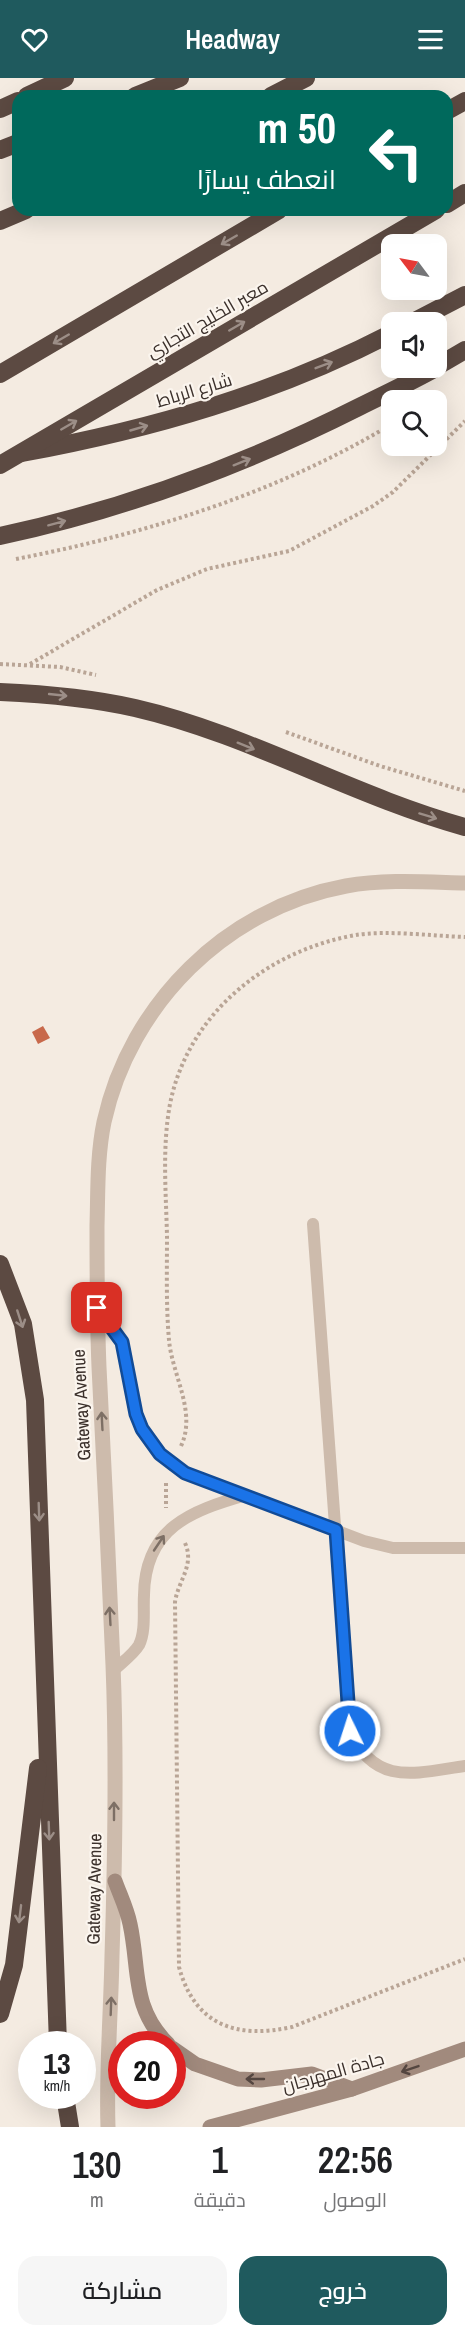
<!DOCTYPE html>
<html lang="ar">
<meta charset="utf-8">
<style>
:root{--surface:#fff;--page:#f6f6f6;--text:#202124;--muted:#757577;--accent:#1f5a5e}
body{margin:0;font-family:"Archivo Narrow",Cairo,sans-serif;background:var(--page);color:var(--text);direction:rtl;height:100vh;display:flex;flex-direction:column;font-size:22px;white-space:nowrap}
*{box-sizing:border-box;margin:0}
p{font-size:20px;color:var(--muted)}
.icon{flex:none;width:33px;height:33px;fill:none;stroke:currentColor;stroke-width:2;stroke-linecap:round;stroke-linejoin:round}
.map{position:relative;height:2049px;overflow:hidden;direction:ltr}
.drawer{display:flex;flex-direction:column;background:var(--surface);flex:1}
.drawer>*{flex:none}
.banner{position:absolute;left:12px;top:12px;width:441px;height:126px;border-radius:18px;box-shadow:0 6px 24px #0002;direction:rtl;background:#00695c;color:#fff;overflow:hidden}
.needle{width:39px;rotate:302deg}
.controls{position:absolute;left:381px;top:156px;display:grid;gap:12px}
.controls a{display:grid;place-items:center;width:66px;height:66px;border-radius:12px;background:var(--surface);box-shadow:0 6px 24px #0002;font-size:30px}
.speed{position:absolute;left:18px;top:1953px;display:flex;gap:12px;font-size:30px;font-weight:700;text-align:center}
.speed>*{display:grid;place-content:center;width:78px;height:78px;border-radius:50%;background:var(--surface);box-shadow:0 6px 24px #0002;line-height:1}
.speed small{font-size:15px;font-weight:400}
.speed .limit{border:9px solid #d22;background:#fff;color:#111}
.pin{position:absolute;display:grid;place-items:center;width:51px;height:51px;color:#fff;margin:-26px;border-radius:12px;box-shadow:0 3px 9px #0006}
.me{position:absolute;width:66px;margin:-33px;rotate:356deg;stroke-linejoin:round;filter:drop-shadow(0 0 4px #0008)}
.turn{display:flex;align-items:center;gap:21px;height:126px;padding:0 18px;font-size:27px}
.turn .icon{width:78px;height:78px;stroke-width:2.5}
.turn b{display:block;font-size:42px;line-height:51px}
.eta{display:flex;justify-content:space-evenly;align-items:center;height:102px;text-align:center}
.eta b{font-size:36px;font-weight:600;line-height:42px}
.button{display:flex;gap:12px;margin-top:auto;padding:12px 18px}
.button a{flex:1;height:69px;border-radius:18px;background:var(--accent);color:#fff;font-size:24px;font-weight:600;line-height:69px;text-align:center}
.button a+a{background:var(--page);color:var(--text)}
header{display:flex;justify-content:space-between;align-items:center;height:78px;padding:0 18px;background:var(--accent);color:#fff;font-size:27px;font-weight:600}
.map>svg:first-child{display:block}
</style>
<header><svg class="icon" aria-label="menu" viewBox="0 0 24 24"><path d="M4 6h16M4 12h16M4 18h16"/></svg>Headway<svg class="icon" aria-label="heart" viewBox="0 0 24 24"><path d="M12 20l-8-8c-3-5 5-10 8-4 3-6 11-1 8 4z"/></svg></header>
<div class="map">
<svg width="465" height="2049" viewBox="0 0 465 2049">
<rect width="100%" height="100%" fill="#f4ebe1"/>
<polygon fill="#c8694b" points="43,948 50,960 38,966 32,954"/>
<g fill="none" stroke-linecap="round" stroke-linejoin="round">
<g stroke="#b9a596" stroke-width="4" stroke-dasharray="3 3" stroke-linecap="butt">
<path d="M16,481c130,-25 261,-66 376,-135"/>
<polyline points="0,586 60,589 96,597"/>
<polyline points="30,586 157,512 207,491 289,473 373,428 393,414 465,343"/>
<polyline points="286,654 380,688 465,713"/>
<path d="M181,1368c16,-34 -9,-71 -12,-106 -3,-34 -2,-70 -2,-104 -1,-44 -5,-89 3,-132 18,-91 98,-154 186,-169 31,-5 77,1 109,2"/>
<polyline points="166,1405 166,1430"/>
<path d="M185,1465c10,22 -7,38 -10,59l4,365c16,59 58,72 113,60l173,-68"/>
</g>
<g stroke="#cdbbac" stroke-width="12">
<path d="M313,1146l37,507c25,56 66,42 115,35"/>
<polyline points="97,1230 122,1264 136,1336 142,1351 150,1364 172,1387 200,1401 364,1463 393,1470 465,1470"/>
<path d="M113,1593c8,-8 20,-16 26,-26 7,-14 4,-35 5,-50 1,-67 46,-84 102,-100"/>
</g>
<path stroke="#cdbbac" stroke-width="15" d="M108,2049c-2,-57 3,-115 4,-171 3,-97 5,-194 1,-291 -4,-99 -9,-199 -14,-298 -2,-47 -2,-94 -2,-141 1,-35 0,-70 7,-104 26,-118 122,-214 242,-236 39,-7 80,-4 119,-3"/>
<g stroke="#a18a7d" stroke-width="15">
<path d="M115,1803c5,14 12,28 15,43 10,46 1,84 38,120"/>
<polyline points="172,1970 195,1986 238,2001 261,2002 312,1996 352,2011"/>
<polyline points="210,2049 352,2011 465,1971"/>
</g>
<g stroke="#5c4a42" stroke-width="18">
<polyline points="27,18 65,0"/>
<polyline points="135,18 180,0"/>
<polyline points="271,18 306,0"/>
<polyline points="0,31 18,23"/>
<polyline points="447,33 465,23"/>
<polyline points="0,72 18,65"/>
<polyline points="447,126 465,115"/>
<polyline points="0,143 26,132"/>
<polyline points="413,244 465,217"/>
<polyline points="436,289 465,272"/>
<polyline points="0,296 279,132"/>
<path d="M22,375c130,-24 252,-59 370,-120"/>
<path d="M0,458c126,-27 244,-71 359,-129 26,-13 52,-25 77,-39"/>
<path d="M0,614c46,2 91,6 135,16 113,26 218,88 330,119"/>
<polyline points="0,1186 23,1246 35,1322 58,1966"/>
<polyline points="0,1936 14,1887 38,1690"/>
<polyline points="65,2018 70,2049"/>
</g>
<polyline stroke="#5c4a42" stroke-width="18" points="0,387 436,132"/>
</g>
<defs><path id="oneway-shaft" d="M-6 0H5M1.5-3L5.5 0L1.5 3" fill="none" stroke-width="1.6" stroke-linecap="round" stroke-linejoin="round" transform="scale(1.5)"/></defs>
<g stroke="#9c8e87">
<use href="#oneway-shaft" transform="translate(229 162) rotate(150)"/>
<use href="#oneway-shaft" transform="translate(237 248) rotate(-30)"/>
<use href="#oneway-shaft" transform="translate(61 261) rotate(150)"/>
<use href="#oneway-shaft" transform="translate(324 287) rotate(-21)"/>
<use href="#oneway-shaft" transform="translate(69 347) rotate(-30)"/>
<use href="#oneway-shaft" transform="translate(139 350) rotate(-16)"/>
<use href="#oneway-shaft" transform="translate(242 384) rotate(-22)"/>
<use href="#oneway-shaft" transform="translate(57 445) rotate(-15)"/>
<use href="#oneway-shaft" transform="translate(58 617) rotate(6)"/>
<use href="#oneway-shaft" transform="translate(246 668) rotate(22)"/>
<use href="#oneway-shaft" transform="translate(428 738) rotate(17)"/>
<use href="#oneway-shaft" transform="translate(20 1241) rotate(72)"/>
<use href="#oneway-shaft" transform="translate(39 1434) rotate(88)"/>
<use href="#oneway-shaft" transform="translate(49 1753) rotate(88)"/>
<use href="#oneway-shaft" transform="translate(20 1836) rotate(97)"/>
</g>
<g stroke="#7d6f65">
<use href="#oneway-shaft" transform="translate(102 1343) rotate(-93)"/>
<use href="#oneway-shaft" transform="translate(159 1465) rotate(-56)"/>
<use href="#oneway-shaft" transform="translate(110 1538) rotate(-93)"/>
<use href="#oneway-shaft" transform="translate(114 1733) rotate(-90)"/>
<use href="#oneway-shaft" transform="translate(111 1928) rotate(-88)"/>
</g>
<g stroke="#544640">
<use href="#oneway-shaft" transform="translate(410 1991) rotate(161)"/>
<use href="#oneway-shaft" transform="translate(255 2001) rotate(180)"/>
</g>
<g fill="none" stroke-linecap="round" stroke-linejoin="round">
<g stroke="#114b97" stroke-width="15">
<polyline id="route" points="97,1230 122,1264 136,1336 142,1351 160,1376 185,1395 336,1452 350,1653"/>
</g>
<use href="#route" stroke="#1a73e8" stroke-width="10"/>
</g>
<g text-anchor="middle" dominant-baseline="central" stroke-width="4.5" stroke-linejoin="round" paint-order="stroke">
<g font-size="18" fill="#3b302b" stroke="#fbf5ee">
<text transform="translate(207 241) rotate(-30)">معبر الخليج التجاري</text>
<text transform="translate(194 312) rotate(-17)">شارع الرباط</text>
<text transform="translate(81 1327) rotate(-93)">Gateway Avenue</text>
<text transform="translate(94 1811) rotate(-89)">Gateway Avenue</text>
<text transform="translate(333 1994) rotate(-16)">جادة المهرجان</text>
</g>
</g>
</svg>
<div class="controls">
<a><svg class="needle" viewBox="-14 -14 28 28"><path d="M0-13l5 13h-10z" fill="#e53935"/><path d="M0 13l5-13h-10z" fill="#757577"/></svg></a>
<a><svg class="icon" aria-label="sound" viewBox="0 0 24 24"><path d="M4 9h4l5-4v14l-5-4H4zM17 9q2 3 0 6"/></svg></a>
<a><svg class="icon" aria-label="search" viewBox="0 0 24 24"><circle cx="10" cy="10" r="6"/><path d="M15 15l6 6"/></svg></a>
</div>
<div class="speed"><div>13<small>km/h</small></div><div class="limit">20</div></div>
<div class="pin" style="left:97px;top:1230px;background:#d93025"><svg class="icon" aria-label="arrive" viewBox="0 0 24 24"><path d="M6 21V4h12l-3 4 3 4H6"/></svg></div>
<svg class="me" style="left:350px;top:1653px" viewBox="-20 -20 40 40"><circle r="17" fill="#1a73e8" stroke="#fff" stroke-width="3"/><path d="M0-11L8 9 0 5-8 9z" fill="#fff"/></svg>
<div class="banner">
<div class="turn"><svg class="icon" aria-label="left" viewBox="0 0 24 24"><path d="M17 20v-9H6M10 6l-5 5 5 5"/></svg><div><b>50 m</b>انعطف يسارًا</div></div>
</div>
</div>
<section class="drawer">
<div class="eta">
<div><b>22:56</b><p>الوصول</p></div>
<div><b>1</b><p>دقيقة</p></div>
<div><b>130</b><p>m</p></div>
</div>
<div class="button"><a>خروج</a><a>مشاركة</a></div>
</section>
